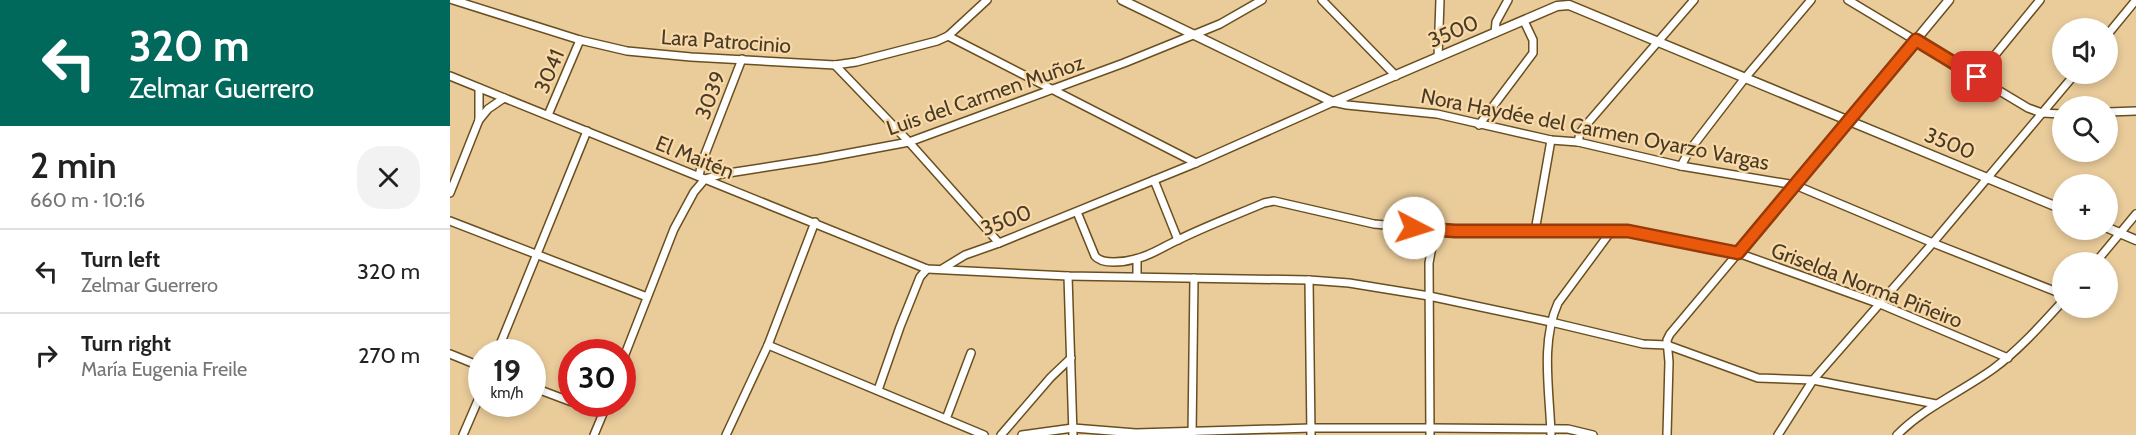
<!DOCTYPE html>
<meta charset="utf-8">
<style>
:root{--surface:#fff;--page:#f2f2f2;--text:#222;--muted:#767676;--line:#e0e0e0}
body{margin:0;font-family:Cabin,sans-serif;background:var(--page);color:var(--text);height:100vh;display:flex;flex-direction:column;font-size:22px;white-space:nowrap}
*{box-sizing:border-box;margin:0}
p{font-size:20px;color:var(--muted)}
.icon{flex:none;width:33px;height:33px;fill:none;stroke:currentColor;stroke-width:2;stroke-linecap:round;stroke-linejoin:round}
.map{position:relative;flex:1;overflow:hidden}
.details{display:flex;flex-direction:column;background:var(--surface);width:450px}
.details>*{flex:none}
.banner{background:#00695c;color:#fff;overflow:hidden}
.buttons{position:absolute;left:1602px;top:18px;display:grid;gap:12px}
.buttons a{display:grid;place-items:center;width:66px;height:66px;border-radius:50%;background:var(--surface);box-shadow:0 3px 9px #0003;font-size:30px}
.speed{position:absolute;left:18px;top:339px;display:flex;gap:12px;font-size:30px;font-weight:700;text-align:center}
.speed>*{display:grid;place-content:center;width:78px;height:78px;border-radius:50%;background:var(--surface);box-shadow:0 3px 9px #0003;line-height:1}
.speed small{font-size:15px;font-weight:400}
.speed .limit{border:9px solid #d22;background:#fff;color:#111}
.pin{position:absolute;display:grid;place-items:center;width:51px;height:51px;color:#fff;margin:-26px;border-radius:12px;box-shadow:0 3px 9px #0006}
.me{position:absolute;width:66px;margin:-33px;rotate:95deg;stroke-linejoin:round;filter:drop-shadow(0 0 4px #0008)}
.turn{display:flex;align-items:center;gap:21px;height:126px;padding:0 30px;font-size:27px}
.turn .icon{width:78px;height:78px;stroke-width:2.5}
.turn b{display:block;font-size:42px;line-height:51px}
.round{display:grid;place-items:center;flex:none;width:63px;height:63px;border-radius:24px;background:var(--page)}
.overview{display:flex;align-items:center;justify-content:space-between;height:102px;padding:0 30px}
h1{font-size:36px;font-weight:600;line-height:45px}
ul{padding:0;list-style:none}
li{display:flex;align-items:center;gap:18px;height:84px;padding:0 30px;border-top:2px solid var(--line)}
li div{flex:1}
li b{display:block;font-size:22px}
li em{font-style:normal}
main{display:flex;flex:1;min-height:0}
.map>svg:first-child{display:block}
</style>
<main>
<section class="details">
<div class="banner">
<div class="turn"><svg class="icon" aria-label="left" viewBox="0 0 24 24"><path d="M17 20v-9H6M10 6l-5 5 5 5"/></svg><div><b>320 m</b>Zelmar Guerrero</div></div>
</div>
<div class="overview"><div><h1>2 min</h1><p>660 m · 10:16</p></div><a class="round"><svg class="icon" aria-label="close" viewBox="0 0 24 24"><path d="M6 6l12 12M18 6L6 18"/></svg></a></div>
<ul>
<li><svg class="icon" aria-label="left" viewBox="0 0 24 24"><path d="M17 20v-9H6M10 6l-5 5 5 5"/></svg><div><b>Turn left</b><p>Zelmar Guerrero</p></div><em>320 m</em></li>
<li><svg class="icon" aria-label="right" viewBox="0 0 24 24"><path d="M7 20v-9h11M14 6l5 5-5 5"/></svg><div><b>Turn right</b><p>María Eugenia Freile</p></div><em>270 m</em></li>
</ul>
</section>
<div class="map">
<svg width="1686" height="435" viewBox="0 0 1686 435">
<rect width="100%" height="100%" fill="#eacc9b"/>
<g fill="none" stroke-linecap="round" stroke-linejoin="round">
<g stroke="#694f1f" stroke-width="10">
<g id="minor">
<polyline points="3,0 130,40 177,51 241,57 385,65 406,62 487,41 498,36 537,0"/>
<polyline points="872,0 946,76"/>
<polyline points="1398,0 1578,108 1592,113 1612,114"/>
<polyline points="1045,33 1046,22 1058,0"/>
<polyline points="1658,34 1686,0"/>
<polyline points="498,36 746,163"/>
<polyline points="988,57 990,0"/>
<polyline points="385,65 459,142 549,243"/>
<polyline points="0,76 477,269 618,276 859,280 899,283 979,296 1101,322 1193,344 1217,345 1308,378 1363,380 1486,404"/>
<polyline points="1527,77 1590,0"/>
<polyline points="1658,112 1686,111"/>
<polyline points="98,115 130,40"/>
<polyline points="29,120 38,109 54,98"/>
<polyline points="1029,125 1083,53 1083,40 1074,21"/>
<polyline points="1128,142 1130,133 1136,125 1244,0"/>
<polyline points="1231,166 1239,151 1295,78 1361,0"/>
<polyline points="249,176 252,162 292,59"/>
<polyline points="704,180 728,240"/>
<polyline points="0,193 29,120 29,88"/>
<path d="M627,212l18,44c7,9 30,6 40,3 16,-3 29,-13 43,-19 28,-14 58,-25 86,-37l10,-2 100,23 81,7h173l110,22 142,51 128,54"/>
<polyline points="0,221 197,297"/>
<polyline points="1085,231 1101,140"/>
<polyline points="1646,262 1686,214"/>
<polyline points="492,269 515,255 549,243 746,163 883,102 897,105 987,114 1101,140 1128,142 1231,166 1345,185 1483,243 1612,294"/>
<polyline points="618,276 623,435"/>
<polyline points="687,276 687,259"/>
<polyline points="859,280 861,435"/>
<polyline points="318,345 534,435"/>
<polyline points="47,352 137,131"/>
<polyline points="0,354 32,367"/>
<polyline points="172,362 224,229 244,192 255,179 272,174 368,159 459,142 674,63 743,35 770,24 812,0"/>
<polyline points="82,387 122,402"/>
<polyline points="428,390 450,327 470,277 477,269"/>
<polyline points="126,404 141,409 154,411"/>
<polyline points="496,419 521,353"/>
<polyline points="13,435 32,391"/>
<polyline points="144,435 157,404"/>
<polyline points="276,435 318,345 365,222"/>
<polyline points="551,435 601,377 621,358"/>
<polyline points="572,435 623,428 686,433 861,428 980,428 1118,429 1143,435"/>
<polyline points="742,435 744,278"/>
<polyline points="980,435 979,263 985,230"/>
<path d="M1101,435c-1,-42 -11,-92 7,-132l54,-73"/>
<polyline points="1217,435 1219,362 1217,340 1220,334 1399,121"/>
<polyline points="1328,435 1363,380 1481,245 1625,74"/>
<path d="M1447,435c28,-28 64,-43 96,-66 26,-19 47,-43 69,-67"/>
</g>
</g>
<g stroke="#694f1f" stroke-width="11">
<g id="tertiary">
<polyline points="672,0 883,102 1107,6 1119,5 1612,209"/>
<polyline points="1399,121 1499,0"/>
<polyline points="1658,228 1686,240"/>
</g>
</g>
<use href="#minor" stroke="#fff" stroke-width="7"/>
<use href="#tertiary" stroke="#fff" stroke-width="8"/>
</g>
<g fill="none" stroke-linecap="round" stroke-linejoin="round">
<g stroke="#983908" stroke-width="15">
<polyline id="route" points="964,228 1005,231 1178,231 1288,253 1466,40 1527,77"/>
</g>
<use href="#route" stroke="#ea580c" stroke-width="10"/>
</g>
<g text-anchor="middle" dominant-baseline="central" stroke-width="4.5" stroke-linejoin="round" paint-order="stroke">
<g font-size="21" fill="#473b27" stroke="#f8d9a7">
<text transform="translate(1003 31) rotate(-23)">3500</text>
<text transform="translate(276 41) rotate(4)">Lara Patrocinio</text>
<text transform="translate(99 71) rotate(-67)">3041</text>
<text transform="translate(260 95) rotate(-69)">3039</text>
<text transform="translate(535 95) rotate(-19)">Luis del Carmen Muñoz</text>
<text transform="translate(1145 129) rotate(11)">Nora Haydée del Carmen Oyarzo Vargas</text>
<text transform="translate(1500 143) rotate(22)">3500</text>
<text transform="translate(245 157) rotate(22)">El Maitén</text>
<text transform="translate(556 220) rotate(-21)">3500</text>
<text transform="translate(1417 285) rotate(21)">Griselda Norma Piñeiro</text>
</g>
</g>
</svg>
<div class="buttons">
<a><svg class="icon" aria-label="sound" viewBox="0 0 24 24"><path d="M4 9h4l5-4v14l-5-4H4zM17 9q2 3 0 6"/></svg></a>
<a><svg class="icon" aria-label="search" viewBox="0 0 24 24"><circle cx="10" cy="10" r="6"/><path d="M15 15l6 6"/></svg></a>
<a>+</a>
<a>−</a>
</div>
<div class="speed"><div>19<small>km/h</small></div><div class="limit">30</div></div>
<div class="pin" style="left:1527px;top:77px;background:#d93025"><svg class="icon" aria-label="arrive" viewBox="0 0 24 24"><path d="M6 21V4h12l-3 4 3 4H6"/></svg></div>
<svg class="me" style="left:964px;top:228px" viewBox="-20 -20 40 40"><circle r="19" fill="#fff"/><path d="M0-13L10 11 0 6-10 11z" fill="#ea580c"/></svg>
</div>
</main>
